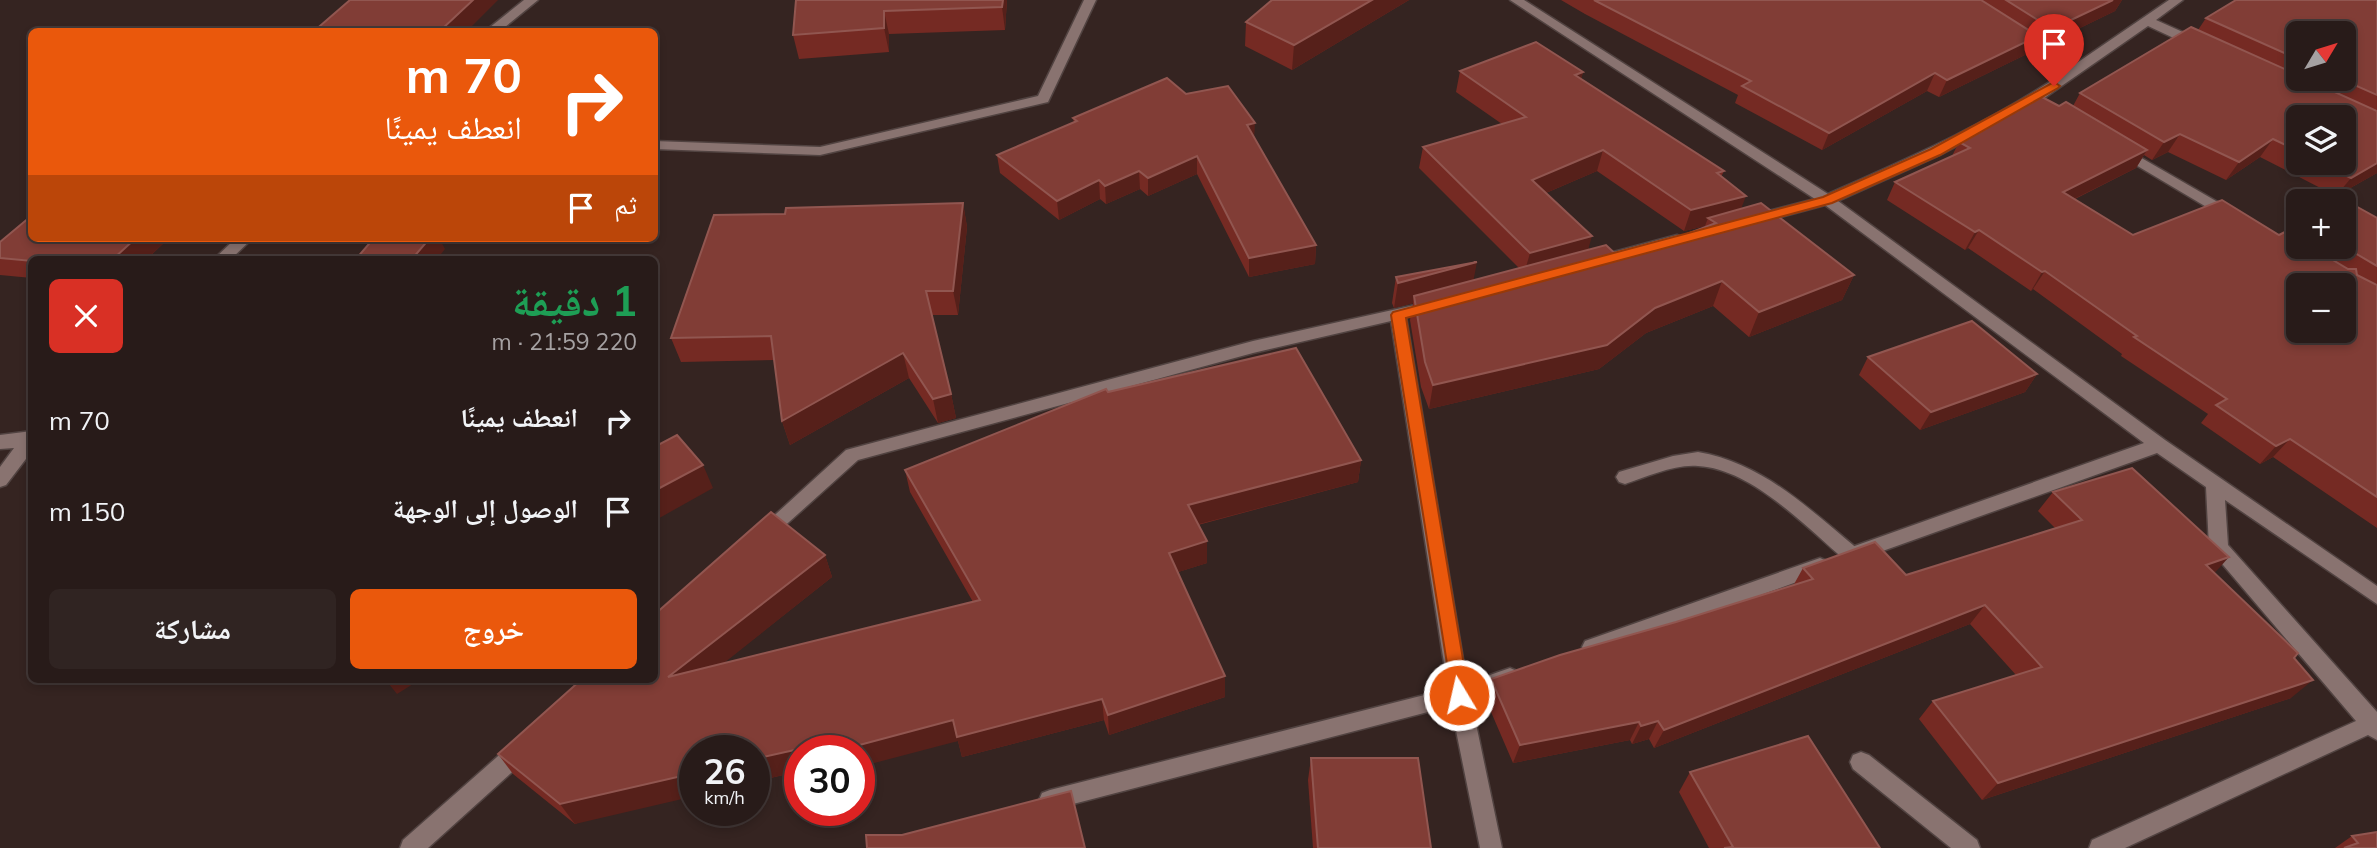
<!DOCTYPE html>
<html lang="ar">
<meta charset="utf-8">
<style>
:root{--surface:#281b19;--page:#302422;--text:#f1f3f6;--muted:#a5a1a2;--line:#443938;--accent:#ea580c}
body{margin:0;font-family:Mulish,"Noto Naskh Arabic",sans-serif;background:var(--page);color:var(--text);direction:rtl;height:100vh;display:flex;flex-direction:column;font-size:26px;white-space:nowrap}
*{box-sizing:border-box;margin:0}
p{font-size:23px;color:var(--muted)}
.icon{flex:none;width:38px;height:38px;fill:none;stroke:currentColor;stroke-width:2;stroke-linecap:round;stroke-linejoin:round}
.map{position:relative;flex:1;overflow:hidden;direction:ltr}
.sheet{position:absolute;left:28px;top:256px;width:630px;height:427px;display:flex;flex-direction:column;background:var(--surface);border-radius:10px;box-shadow:0 4px 10px #0003,0 0 0 2px var(--line);direction:rtl}
.sheet>*{flex:none}
.top-card{position:absolute;left:28px;top:28px;width:630px;height:214px;border-radius:10px;box-shadow:0 4px 10px #0003,0 0 0 2px var(--line);direction:rtl;background:#ea580c;color:#fff;overflow:hidden}
.needle{width:46px;rotate:52deg}
.controls{position:absolute;left:2286px;top:21px;display:grid;gap:14px}
.controls a{display:grid;place-items:center;width:70px;height:70px;border-radius:10px;background:var(--surface);box-shadow:0 4px 10px #0003,0 0 0 2px var(--line);font-size:35px}
.speed{position:absolute;left:679px;top:735px;display:flex;gap:14px;font-size:35px;font-weight:700;text-align:center}
.speed>*{display:grid;place-content:center;width:91px;height:91px;border-radius:50%;background:var(--surface);box-shadow:0 4px 10px #0003,0 0 0 2px var(--line);line-height:1}
.speed small{font-size:18px;font-weight:400}
.speed .limit{border:10px solid #d22;background:#fff;color:#111}
.pin{position:absolute;display:grid;place-items:center;width:60px;height:60px;color:#fff;margin:-72px -30px;border-radius:50% 50% 50% 0;rotate:-45deg;box-shadow:0 0 7px #0007}
.pin .icon{rotate:45deg}
.me{position:absolute;width:77px;margin:-38px;rotate:351deg;stroke-linejoin:round;filter:drop-shadow(0 0 5px #0008)}
.turn{display:flex;align-items:center;gap:24px;height:147px;padding:0 21px;font-size:32px}
.turn .icon{width:91px;height:91px;stroke-width:2.5}
.turn b{display:block;font-size:49px;line-height:60px}
.then{display:flex;align-items:center;height:66px;padding:0 21px;background:#0003;gap:14px;font-size:26px}
.round{display:grid;place-items:center;flex:none;width:74px;height:74px;border-radius:10px;background:var(--page)}
.overview{display:flex;align-items:center;justify-content:space-between;height:119px;padding:0 21px}
h1{font-size:42px;font-weight:700;line-height:52px;color:#1e9e55}
.button{display:flex;gap:14px;margin-top:auto;padding:14px 21px}
.button a{flex:1;height:80px;border-radius:10px;background:var(--accent);color:#fff;font-size:28px;font-weight:700;line-height:80px;text-align:center}
.button a+a{background:var(--page);color:var(--text)}
ul{padding:0;list-style:none}
li{display:flex;align-items:center;gap:21px;height:91px;padding:0 21px}
li div{flex:1}
li b{display:block;font-size:26px}
li em{font-style:normal}
.map>svg:first-child{display:block}
</style>
<div class="map">
<svg width="2377" height="848" viewBox="0 0 2377 848">
<rect width="100%" height="100%" fill="#352421"/>
<g fill="none" stroke-linecap="round" stroke-linejoin="round">
<g stroke="#514341" stroke-width="3">
<path id="lane" d="M1698,452c65,11 111,57 161,98l3,5 -3,5 -7,3 -7,-3c-39,-33 -93,-91 -147,-94 -24,-2 -51,11 -73,18l-6,-2 -3,-5 3,-5 54,-16z"/>
</g>
<g stroke="#514341" stroke-width="3">
<g id="street">
<polygon points="524,0 538,0 499,32 484,32"/>
<polygon points="1084,0 1096,0 1048,102 820,155 654,149 654,141 820,147 1038,96"/>
<path d="M1510,0h14l304,194c81,-36 162,-71 235,-121l-53,-34v-6h8l53,34 98,-67h14l-27,20 49,22v6h-10l-47,-22 -108,75 -100,54 -102,46 327,239 212,146v18l-152,-104 3,45 149,167v28l-9,-5 -243,113h-36l3,-8 264,-119 -144,-169 -3,-5 -3,-60 -49,-34 -294,105 -7,3 -7,-3 -3,-5 3,-5 295,-105 -319,-238 -71,19 -5,-2 -2,-3 2,-3 66,-17z"/>
<polygon points="2119,145 2235,212 2237,215 2230,220 2225,218 2114,152 2112,149"/>
<polygon points="1677,235 1682,237 1685,240 1682,243 1596,267 1588,262 1591,258"/>
<polygon points="236,238 253,238 231,259 214,259"/>
<polygon points="1433,301 1439,302 1441,306 1439,310 1406,317 1467,683 1510,668 1517,671 1520,677 1517,683 1471,700 1502,848 1480,848 1451,706 1050,810 1042,807 1039,800 1042,793 1050,790 1448,689 1391,321 1253,353 858,460 769,540 762,542 755,540 753,535 846,450 1253,341"/>
<polygon points="32,431 32,451 6,485 0,487 0,467 14,448 0,449 0,435"/>
<polygon points="1820,558 1827,561 1830,566 1827,571 1592,656 1585,653 1582,647 1585,641"/>
<polygon points="522,739 530,742 533,749 530,756 428,848 400,848 403,840 514,742"/>
<polygon points="1861,752 1869,755 1977,840 1980,848 1951,848 1853,769 1850,762 1853,755"/>
</g>
</g>
<use href="#lane" fill="#897370" fill-rule="evenodd"/>
<use href="#street" fill="#897370" fill-rule="evenodd"/>
</g>
<g fill="#752a23" fill-rule="evenodd">
<polygon points="350,0 466,32 313,32"/>
<polygon points="796,0 1007,0 1005,30 889,34 889,52 799,59 793,35"/>
<polygon points="1272,0 1409,0 1292,70 1245,46 1246,22"/>
<polygon points="1561,0 2122,0 2115,11 2043,46 2035,41 2029,53 1939,97 1927,91 1822,150 1735,103 1738,95 1585,14"/>
<path d="M2377,0v173l-41,23 -76,-39 -34,23 -58,-28 -16,8 -8,-5 -8,13 -61,31 58,36h146l15,2 4,-5v15h45l34,-29v310l-104,-71 -13,7 -59,-41 7,-9 -87,-58 1,-2 -89,-65 -2,2 -63,-43 -3,2 -78,-50 8,-18 57,-26 7,-14 100,-36h14l7,-13 118,-63 8,-12zM2298,33l45,46h-45zM2298,117l45,46h-45z"/>
<path d="M1460,71l123,1 -2,7 143,92 -3,6 20,32 113,66 -12,25 -93,37 -36,-31 -67,27 -47,36 -170,40 -8,-22 -11,-67 3,-17 -19,5 -2,-5 4,-26 78,3 45,-12 -100,-100 4,-21 79,-23 -46,-32zM1597,171l87,60 21,-5 -1,1 -83,32 -32,-10 -43,-56z"/>
<polygon points="1186,94 1254,137 1316,245 1315,264 1249,277 1197,174 1148,196 1140,189 1106,204 1100,199 1059,220 1000,173 997,155 1074,123 1073,118"/>
<polygon points="963,203 967,227 958,315 932,315 951,394 956,418 938,423 909,378 790,445 782,421 774,360 681,362 671,338 785,214"/>
<polygon points="32,238 169,238 147,259 32,259 32,278 0,275 0,242"/>
<polygon points="1868,357 2037,374 2025,392 1920,430 1859,375"/>
<polygon points="1108,392 1361,460 1358,482 1198,525 1207,563 1178,572 1225,676 1225,697 1109,735 1104,720 962,757 958,741 859,751 800,771 754,782 754,751 575,824 513,774 498,754 825,555 832,577 723,663 973,602 910,492 905,470"/>
<polygon points="2053,492 2214,573 2294,658 2291,698 1982,800 1919,719 1933,701 2016,675 1970,624 1654,748 1649,739 1632,744 1630,740 1513,763 1485,698 1491,679 1793,586 1803,568 1906,575 2055,528 2038,511"/>
<polygon points="1311,758 1431,848 1313,848 1308,780"/>
<polygon points="1690,772 1880,848 1709,848 1679,792"/>
<polygon points="2352,836 2377,848 2335,848"/>
</g>
<g fill="#56201a">
<polygon points="473,0 498,0 466,32 442,32 441,30"/>
<polygon points="1003,0 1007,0 1005,30 1002,7"/>
<polygon points="1372,0 1409,0 1292,70 1294,45"/>
<polygon points="2113,0 2122,0 2115,11 2043,46 2052,29"/>
<polygon points="884,11 889,34 889,52 884,28"/>
<polygon points="2038,36 2029,53 1939,97 1947,80"/>
<polygon points="1583,72 1578,92 1575,75"/>
<polygon points="1935,73 1927,91 1822,150 1829,133"/>
<polygon points="1255,123 1254,141 1247,125"/>
<polygon points="2180,134 2168,152 2152,160 2164,142"/>
<polygon points="2273,139 2260,157 2226,180 2239,162"/>
<polygon points="1603,150 1597,171 1527,201 1532,180"/>
<polygon points="2147,150 2136,168 2052,210 2063,192"/>
<polygon points="1197,156 1197,174 1148,196 1148,178"/>
<polygon points="2377,163 2377,173 2336,196 2351,178"/>
<polygon points="1139,171 1140,189 1106,204 1105,186"/>
<polygon points="1099,180 1100,199 1059,220 1057,201"/>
<polygon points="1746,196 1738,217 1708,218 1705,226 1684,231 1691,210"/>
<polygon points="963,203 967,227 958,315 953,291"/>
<polygon points="1979,230 1968,248 1965,250 1975,232"/>
<polygon points="1592,236 1586,257 1524,274 1530,253"/>
<polygon points="136,238 169,238 147,259 113,259"/>
<polygon points="430,238 439,238 445,249 437,259 412,259"/>
<polygon points="1316,245 1315,264 1249,277 1249,258"/>
<polygon points="1477,262 1472,288 1414,296 1413,303 1394,308 1398,283"/>
<polygon points="2045,271 2033,289 2031,291 2042,272"/>
<polygon points="1854,275 1842,300 1749,337 1759,312"/>
<polygon points="1722,281 1713,306 1646,333 1599,369 1429,409 1433,385"/>
<polygon points="903,353 909,378 790,445 782,421"/>
<polygon points="2037,374 2025,392 1920,430 1931,412"/>
<polygon points="951,394 956,418 938,423 933,399"/>
<polygon points="2290,439 2273,457 2260,464 2276,446"/>
<polygon points="1361,460 1358,482 1188,527 1188,505"/>
<polygon points="703,465 713,488 654,521 654,491"/>
<polygon points="1207,541 1207,563 1169,575 1169,553"/>
<polygon points="825,555 832,577 680,698 668,677"/>
<polygon points="2229,557 2211,577 2206,565"/>
<polygon points="1985,605 1970,624 1654,748 1664,730"/>
<polygon points="1225,676 1225,697 1109,735 1108,715"/>
<polygon points="385,679 421,679 397,694"/>
<polygon points="2313,680 2291,698 1982,800 1998,783"/>
<polygon points="1102,699 1104,720 962,757 958,741 859,767 859,751 837,751 953,720"/>
<polygon points="1658,721 1649,739 1632,744 1641,726"/>
<polygon points="1639,722 1630,740 1513,763 1520,745"/>
<polygon points="808,747 810,751 800,751 800,771 754,782 754,759"/>
<polygon points="695,773 695,796 575,824 560,804"/>
</g>
<g fill="#813d36" stroke="#915650" stroke-width="2" fill-rule="evenodd">
<polygon points="350,0 473,0 441,30 430,29 427,32 313,32"/>
<polygon points="796,0 1003,0 1002,7 884,11 884,28 793,35"/>
<polygon points="1272,0 1372,0 1294,45 1246,22"/>
<polygon points="1594,0 1981,0 2038,36 1947,80 1935,73 1829,133 1742,86 1751,81"/>
<polygon points="2006,0 2113,0 2052,29"/>
<polygon points="2236,0 2377,0 2377,95 2341,79 2343,79 2343,33 2298,33 2298,59 2206,18"/>
<polygon points="2191,27 2298,75 2298,79 2306,79 2377,111 2377,163 2351,178 2321,163 2343,163 2343,117 2298,117 2298,151 2273,139 2239,162 2180,134 2164,142 2080,93"/>
<polygon points="1536,42 1583,72 1575,75 1724,171 1717,173 1746,196 1691,210 1603,150 1532,180 1592,236 1530,253 1423,147 1526,117 1460,71"/>
<polygon points="1167,78 1186,94 1228,86 1255,123 1247,125 1316,245 1249,258 1197,156 1148,178 1139,171 1105,186 1099,180 1057,201 997,155 1077,121 1073,118"/>
<path d="M2040,96l19,10 7,-4 81,48 -84,42 70,43 89,-35 57,35 6,-3 13,7v8h13l37,22h8l1,6 20,10v212l-87,-58 -14,7 -60,-41 11,-6 -93,-62 3,-1 -92,-65 -3,1 -63,-42 -4,2 -80,-50 75,-34 -11,-6zM2298,285h45v46h-45z"/>
<polygon points="963,203 953,291 926,291 951,394 933,399 903,353 782,421 771,336 671,338 714,215 785,214 786,208"/>
<polygon points="1761,203 1854,275 1759,312 1722,281 1655,308 1607,345 1433,385 1425,362 1414,296 1606,245 1621,259 1716,223 1708,218"/>
<polygon points="2352,204 2377,218 2377,266 2343,246 2343,207"/>
<polygon points="30,217 32,217 32,238 136,238 113,259 32,259 32,261 0,258 0,242"/>
<polygon points="374,238 430,238 412,259 356,259"/>
<polygon points="1477,262 1398,283 1396,277"/>
<polygon points="1972,321 2037,374 1931,412 1868,357"/>
<polygon points="1296,348 1361,460 1188,505 1207,541 1169,553 1225,676 1108,715 1102,699 957,737 953,720 837,751 809,751 808,747 754,759 754,751 695,751 695,773 560,804 498,754 582,679 654,679 654,615 771,512 825,555 668,677 980,600 905,470 1106,389 1108,392"/>
<polygon points="677,435 703,465 654,491 654,447"/>
<polygon points="2132,468 2229,557 2206,565 2298,653 2294,658 2313,680 1998,783 1933,701 2042,667 1985,605 1664,730 1658,721 1641,726 1639,722 1520,745 1491,679 1560,655 1676,622 1813,579 1803,568 1875,542 1906,575 2082,520 2053,492"/>
<polygon points="1808,736 1880,848 1724,848 1733,847 1690,772"/>
<polygon points="1311,758 1418,758 1431,848 1318,848"/>
<polygon points="1071,791 1085,848 867,848 866,835 902,835"/>
<polygon points="2377,832 2377,848 2344,848 2358,843 2352,836"/>
</g>
<polygon fill="#ea580c" stroke="#983908" stroke-width="2" points="2054,82 2060,86 2058,88 1940,155 1832,203 1406,318 1469,695 1466,701 1459,703 1453,701 1391,315 1393,312 1823,197 1931,149"/>
</svg>
<div class="controls">
<a><svg class="needle" viewBox="-14 -14 28 28"><path d="M0-13l5 13h-10z" fill="#e53935"/><path d="M0 13l5-13h-10z" fill="#a5a1a2"/></svg></a>
<a><svg class="icon" aria-label="layers" viewBox="0 0 24 24"><path d="M12 4l9 5-9 5-9-5zM3 14l9 5 9-5"/></svg></a>
<a>+</a>
<a>−</a>
</div>
<div class="speed"><div>26<small>km/h</small></div><div class="limit">30</div></div>
<div class="pin" style="left:2054px;top:86px;background:#d93025"><svg class="icon" aria-label="arrive" viewBox="0 0 24 24"><path d="M6 21V4h12l-3 4 3 4H6"/></svg></div>
<svg class="me" style="left:1459px;top:695px" viewBox="-20 -20 40 40"><circle r="17" fill="#ea580c" stroke="#fff" stroke-width="3"/><path d="M0-11L8 9 0 5-8 9z" fill="#fff"/></svg>
<div class="top-card">
<div class="turn"><svg class="icon" aria-label="right" viewBox="0 0 24 24"><path d="M7 20v-9h11M14 6l5 5-5 5"/></svg><div><b>70 m</b>انعطف يمينًا</div></div>
<div class="then">ثم<svg class="icon" aria-label="arrive" viewBox="0 0 24 24"><path d="M6 21V4h12l-3 4 3 4H6"/></svg></div>
</div>
<section class="sheet">
<div class="overview"><div><h1>1 دقيقة</h1><p>220 m · 21:59</p></div><a class="round" style="background:#d93025;color:#fff"><svg class="icon" aria-label="close" viewBox="0 0 24 24"><path d="M6 6l12 12M18 6L6 18"/></svg></a></div>
<ul>
<li><svg class="icon" aria-label="right" viewBox="0 0 24 24"><path d="M7 20v-9h11M14 6l5 5-5 5"/></svg><div><b>انعطف يمينًا</b></div><em>70 m</em></li>
<li><svg class="icon" aria-label="arrive" viewBox="0 0 24 24"><path d="M6 21V4h12l-3 4 3 4H6"/></svg><div><b>الوصول إلى الوجهة</b></div><em>150 m</em></li>
</ul>
<div class="button"><a>خروج</a><a>مشاركة</a></div>
</section>
</div>
